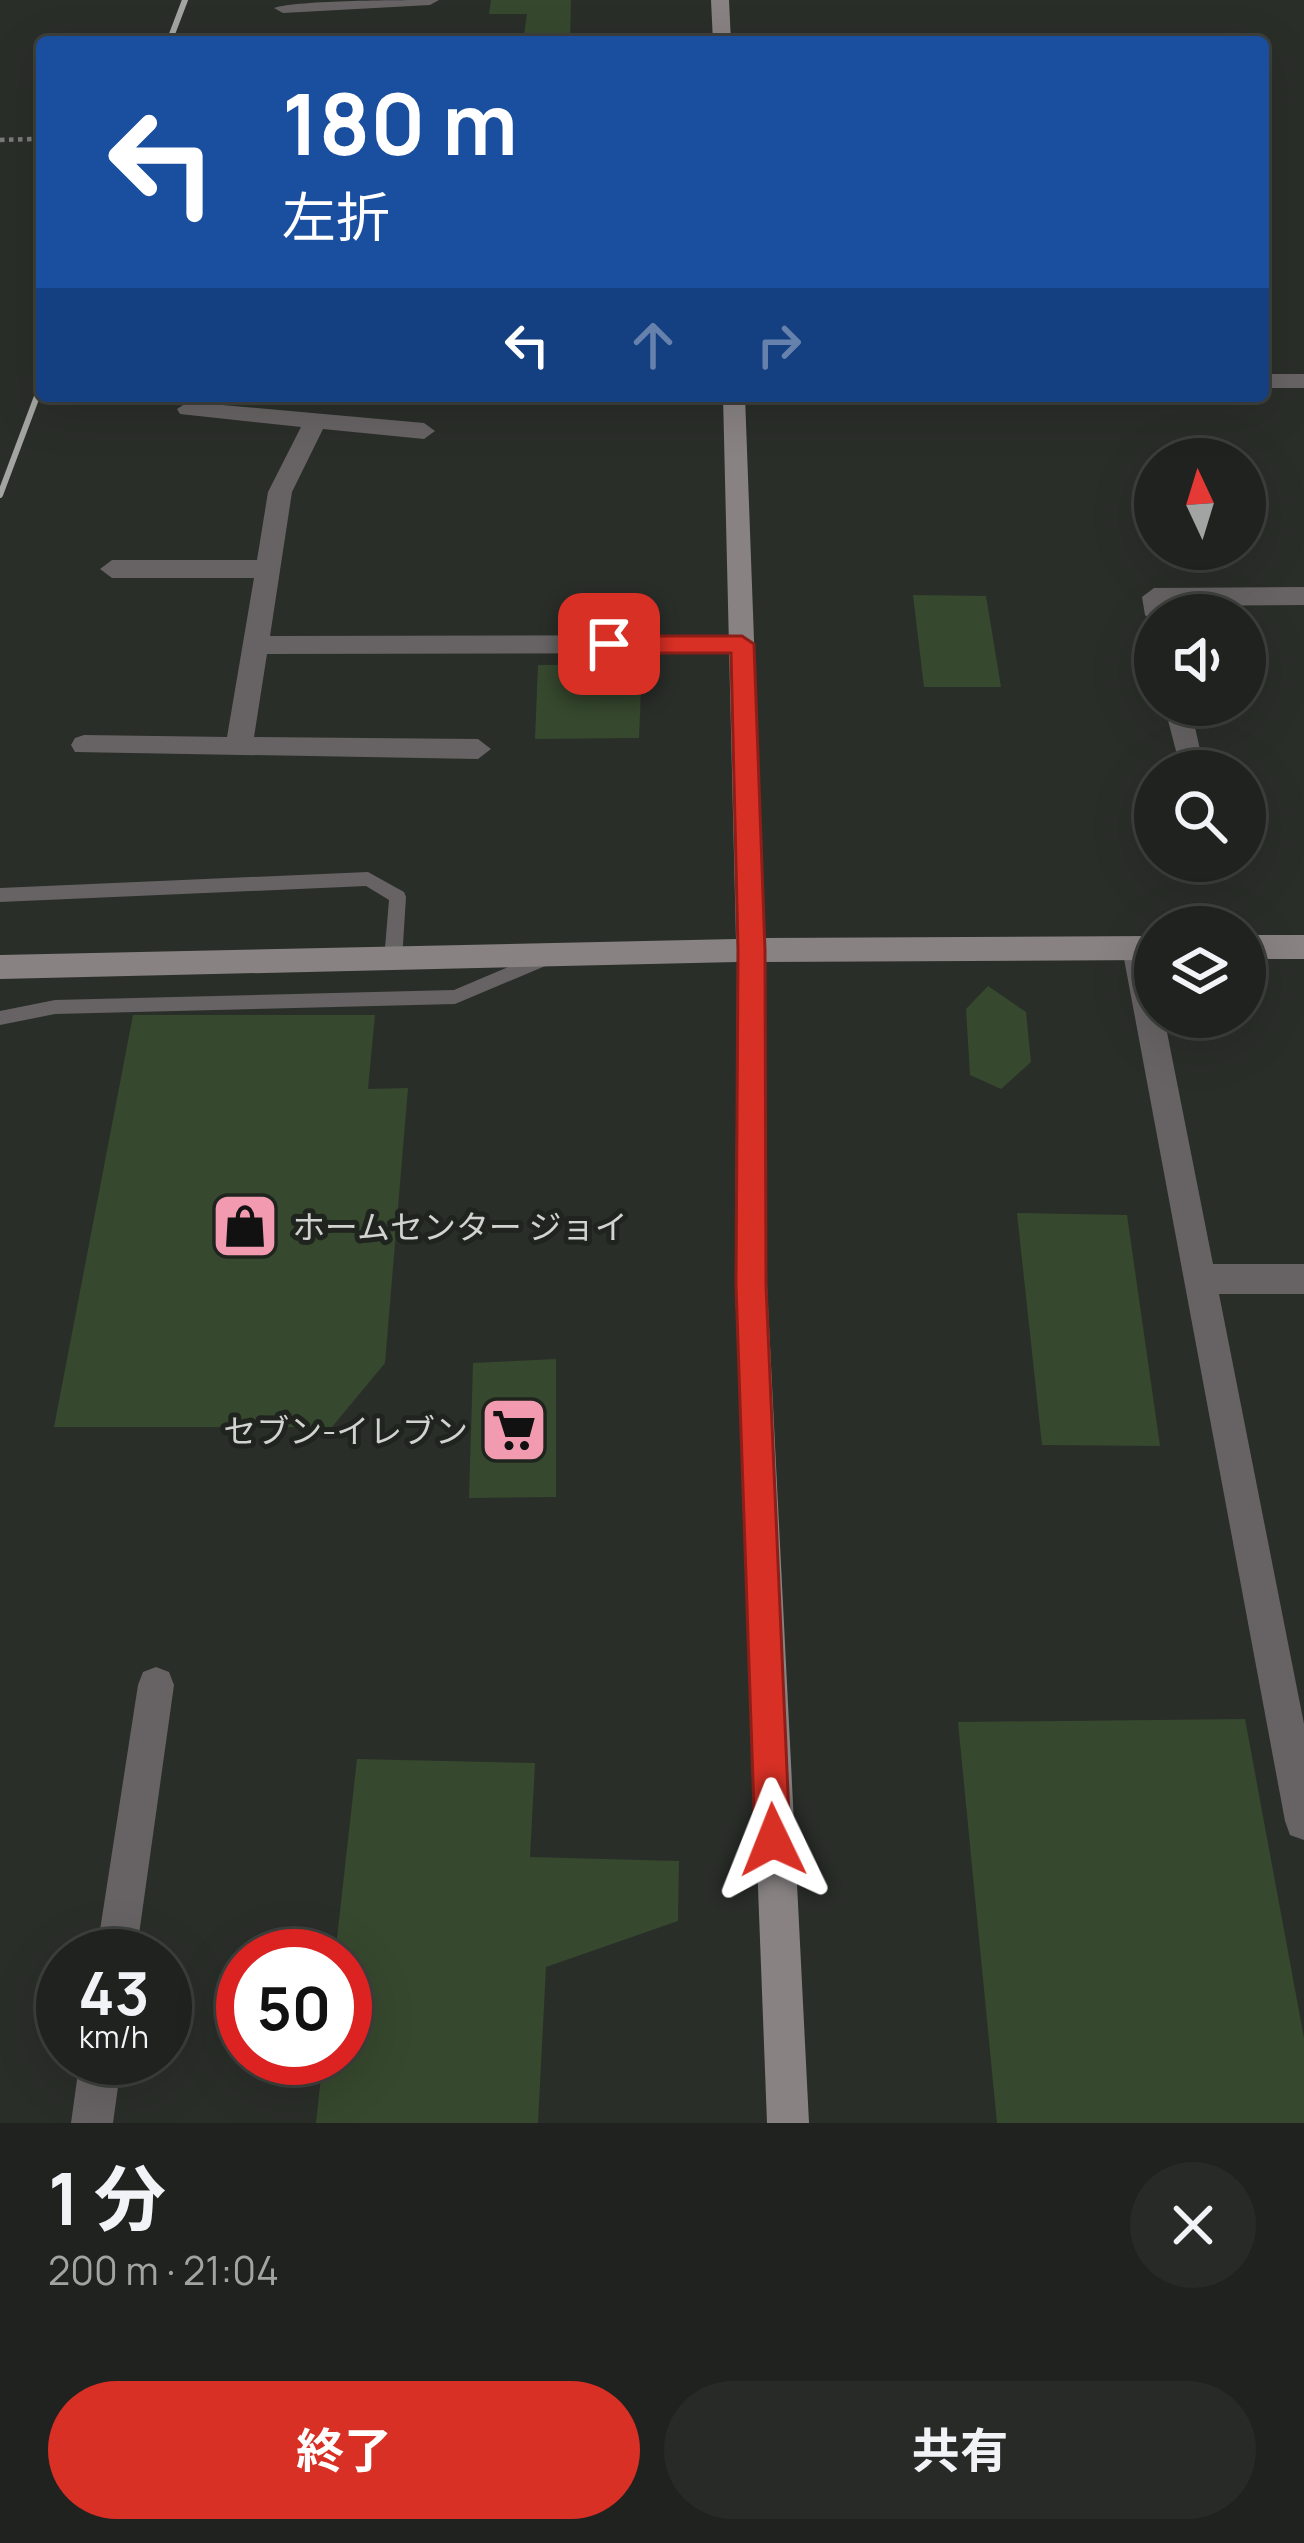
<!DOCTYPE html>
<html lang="ja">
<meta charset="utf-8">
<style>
:root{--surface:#20221f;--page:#282a28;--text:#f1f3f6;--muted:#a2a4a4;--line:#3d3f3d;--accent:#d93025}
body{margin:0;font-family:Manrope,"Noto Sans JP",sans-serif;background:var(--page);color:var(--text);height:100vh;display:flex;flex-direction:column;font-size:45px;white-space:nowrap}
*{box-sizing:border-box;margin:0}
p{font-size:39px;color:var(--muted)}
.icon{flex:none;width:66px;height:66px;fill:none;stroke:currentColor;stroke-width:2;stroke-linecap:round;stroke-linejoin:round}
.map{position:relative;height:2123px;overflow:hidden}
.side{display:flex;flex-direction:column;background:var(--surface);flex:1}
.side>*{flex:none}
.top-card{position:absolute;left:36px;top:36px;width:1233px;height:366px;border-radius:12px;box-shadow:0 12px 48px #0002,0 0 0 3px var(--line);background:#1a4fa0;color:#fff;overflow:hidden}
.needle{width:78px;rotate:356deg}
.buttons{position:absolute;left:1134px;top:438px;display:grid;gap:24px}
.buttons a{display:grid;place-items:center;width:132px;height:132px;border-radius:50%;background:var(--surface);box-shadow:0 12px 48px #0002,0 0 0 3px var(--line);font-size:60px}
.speed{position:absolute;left:36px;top:1929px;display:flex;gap:24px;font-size:60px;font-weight:700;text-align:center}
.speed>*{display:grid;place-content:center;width:156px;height:156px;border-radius:50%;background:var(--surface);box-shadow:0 12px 48px #0002,0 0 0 3px var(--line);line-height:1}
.speed small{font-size:30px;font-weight:400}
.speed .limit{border:18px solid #d22;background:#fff;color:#111}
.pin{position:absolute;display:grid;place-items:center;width:102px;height:102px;color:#fff;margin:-51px;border-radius:24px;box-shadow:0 6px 18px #0006}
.me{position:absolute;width:132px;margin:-66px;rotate:358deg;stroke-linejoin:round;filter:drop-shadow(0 0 9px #0008)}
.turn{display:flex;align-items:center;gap:42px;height:252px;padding:0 48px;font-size:54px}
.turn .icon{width:156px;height:156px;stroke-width:2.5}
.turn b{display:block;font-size:84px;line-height:102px}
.lanes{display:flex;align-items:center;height:114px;padding:0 48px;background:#0003;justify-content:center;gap:60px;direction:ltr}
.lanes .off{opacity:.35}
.round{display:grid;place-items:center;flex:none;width:126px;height:126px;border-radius:63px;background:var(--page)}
.summary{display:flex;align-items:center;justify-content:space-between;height:204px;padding:0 48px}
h1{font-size:72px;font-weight:700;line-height:90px}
.cta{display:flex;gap:24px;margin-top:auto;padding:24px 48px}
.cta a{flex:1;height:138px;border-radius:72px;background:var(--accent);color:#fff;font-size:48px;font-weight:700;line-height:138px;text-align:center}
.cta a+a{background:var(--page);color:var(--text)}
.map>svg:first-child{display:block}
</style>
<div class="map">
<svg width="1304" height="2123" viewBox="0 0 1304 2123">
<rect width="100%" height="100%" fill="#2a2e29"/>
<g fill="#36482e">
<polygon points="491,0 571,0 570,42 511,42 524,35 527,14 489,14"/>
<polygon points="913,595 986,596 1001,687 924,687"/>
<polygon points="642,664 639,738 535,739 538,665"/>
<polygon points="988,986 1026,1012 1031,1062 1001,1089 970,1075 966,1009"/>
<polygon points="133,1015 375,1015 368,1089 408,1088 385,1363 332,1427 54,1427"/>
<polygon points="1017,1213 1127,1215 1160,1446 1042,1445"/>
<polygon points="556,1359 556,1497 469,1498 473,1363"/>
<polygon points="1245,1719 1304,2038 1304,2123 997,2123 958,1722"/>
<polygon points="357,1759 535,1763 530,1857 679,1861 678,1921 546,1967 538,2123 316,2123 323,2058 345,2058 345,1956 335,1956"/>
</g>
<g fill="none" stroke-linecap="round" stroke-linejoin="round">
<polyline stroke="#797c78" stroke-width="4.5" stroke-dasharray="4.5 4.5" stroke-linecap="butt" points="0,140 32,139"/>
<g fill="#676364" fill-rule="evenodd">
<polygon points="368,872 404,892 406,897 402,960 399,965 387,965 384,960 389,900 366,886 0,902 0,888"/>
<polygon points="544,952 550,954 553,959 550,964 455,1004 55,1014 0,1025 0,1011 55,1000 454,990"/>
</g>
<g fill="#676364" fill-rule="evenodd">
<path d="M439,0l-9,5 -147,8 -9,-5c23,-8 132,-8 165,-8z"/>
<rect x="1263" y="374" width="41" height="14"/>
<polygon points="188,402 424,423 435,431 424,439 323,429 292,492 270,636 742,635 755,644 742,653 267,654 254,737 478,739 491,749 478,759 75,752 71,745 75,738 84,735 227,737 254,578 112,578 100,569 112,560 257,560 268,492 301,427 180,414 177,409"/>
<polygon points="1304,587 1304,605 1168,606 1171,615 1155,615 1155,623 1145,615 1142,597 1154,588"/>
<polygon points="1164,705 1190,705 1203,763 1199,770 1181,770"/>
<polygon points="1136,936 1146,940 1150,948 1155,1017 1164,1017 1213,1264 1304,1264 1304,1294 1219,1294 1304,1724 1304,1840 1290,1835 1285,1821 1122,948 1126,940"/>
<polygon points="156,1667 169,1672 174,1685 136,1956 96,1956 138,1685 143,1672"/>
<polygon points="80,2058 122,2058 113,2123 71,2123"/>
</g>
<g fill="#888283" fill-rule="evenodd">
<polygon points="711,0 729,0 731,42 713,42"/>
<polygon points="723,396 745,396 765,938 1155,936 1155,960 765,962 767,1285 809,2123 767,2123 735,1285 737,962 0,979 0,955 736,939"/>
<rect x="1245" y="935" width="59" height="24"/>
</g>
<g stroke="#a3a5a2" stroke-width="6">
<polyline points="169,42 185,0"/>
<polyline points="0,495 42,383"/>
</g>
</g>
<polygon fill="#d93025" stroke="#8d1f18" stroke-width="3" points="609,636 742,636 754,644 765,950 766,1285 790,1840 785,1853 773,1858 760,1853 755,1840 736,1285 738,950 731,653 609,653 598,644"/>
<defs>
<g id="shop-square" transform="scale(3.45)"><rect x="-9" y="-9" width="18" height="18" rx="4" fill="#f29aaf" stroke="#20241f"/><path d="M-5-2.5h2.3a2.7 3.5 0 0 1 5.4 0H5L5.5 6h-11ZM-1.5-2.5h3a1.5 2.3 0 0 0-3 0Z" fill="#111"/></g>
<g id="supermarket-square" transform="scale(3.45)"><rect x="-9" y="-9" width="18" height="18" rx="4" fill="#f29aaf" stroke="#20241f"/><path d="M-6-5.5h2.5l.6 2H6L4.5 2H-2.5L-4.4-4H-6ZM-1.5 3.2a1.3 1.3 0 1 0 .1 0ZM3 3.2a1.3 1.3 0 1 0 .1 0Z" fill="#111"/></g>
</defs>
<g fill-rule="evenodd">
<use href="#shop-square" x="245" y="1226"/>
<use href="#supermarket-square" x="514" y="1430"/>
</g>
<g text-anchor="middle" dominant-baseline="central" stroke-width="10" stroke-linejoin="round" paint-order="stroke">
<g font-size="33" fill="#d1d3d0" stroke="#20241f" text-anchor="start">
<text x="292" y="1226">ホームセンター ジョイ</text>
<text x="468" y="1430" text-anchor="end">セブン-イレブン</text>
</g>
</g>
</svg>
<div class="buttons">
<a><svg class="needle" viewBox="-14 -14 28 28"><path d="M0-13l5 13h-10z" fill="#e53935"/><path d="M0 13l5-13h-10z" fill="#a2a4a4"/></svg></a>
<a><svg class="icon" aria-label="sound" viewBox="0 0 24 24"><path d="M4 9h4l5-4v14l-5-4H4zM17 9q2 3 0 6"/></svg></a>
<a><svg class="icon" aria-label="search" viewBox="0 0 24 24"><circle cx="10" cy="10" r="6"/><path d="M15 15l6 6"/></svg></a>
<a><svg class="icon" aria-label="layers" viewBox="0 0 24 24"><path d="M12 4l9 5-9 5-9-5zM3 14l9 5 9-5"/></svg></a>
</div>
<div class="speed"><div>43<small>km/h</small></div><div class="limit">50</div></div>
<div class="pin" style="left:609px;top:644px;background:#d93025"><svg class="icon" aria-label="arrive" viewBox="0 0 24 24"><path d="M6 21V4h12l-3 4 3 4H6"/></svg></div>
<svg class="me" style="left:773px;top:1840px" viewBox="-20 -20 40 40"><path d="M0-17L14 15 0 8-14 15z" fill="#d93025" stroke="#fff" stroke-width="4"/></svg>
<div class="top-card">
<div class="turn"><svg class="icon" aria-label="left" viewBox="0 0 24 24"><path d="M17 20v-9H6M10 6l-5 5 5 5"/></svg><div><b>180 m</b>左折</div></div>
<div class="lanes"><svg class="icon" aria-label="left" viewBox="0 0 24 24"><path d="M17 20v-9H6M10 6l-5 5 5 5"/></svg><svg class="icon off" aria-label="ahead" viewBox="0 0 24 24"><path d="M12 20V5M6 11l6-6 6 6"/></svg><svg class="icon off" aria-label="right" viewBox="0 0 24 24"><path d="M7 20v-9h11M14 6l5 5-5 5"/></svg></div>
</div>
</div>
<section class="side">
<div class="summary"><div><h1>1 分</h1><p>200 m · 21:04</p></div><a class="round"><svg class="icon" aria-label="close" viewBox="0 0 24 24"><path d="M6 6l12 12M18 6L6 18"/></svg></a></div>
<div class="cta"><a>終了</a><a>共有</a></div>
</section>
